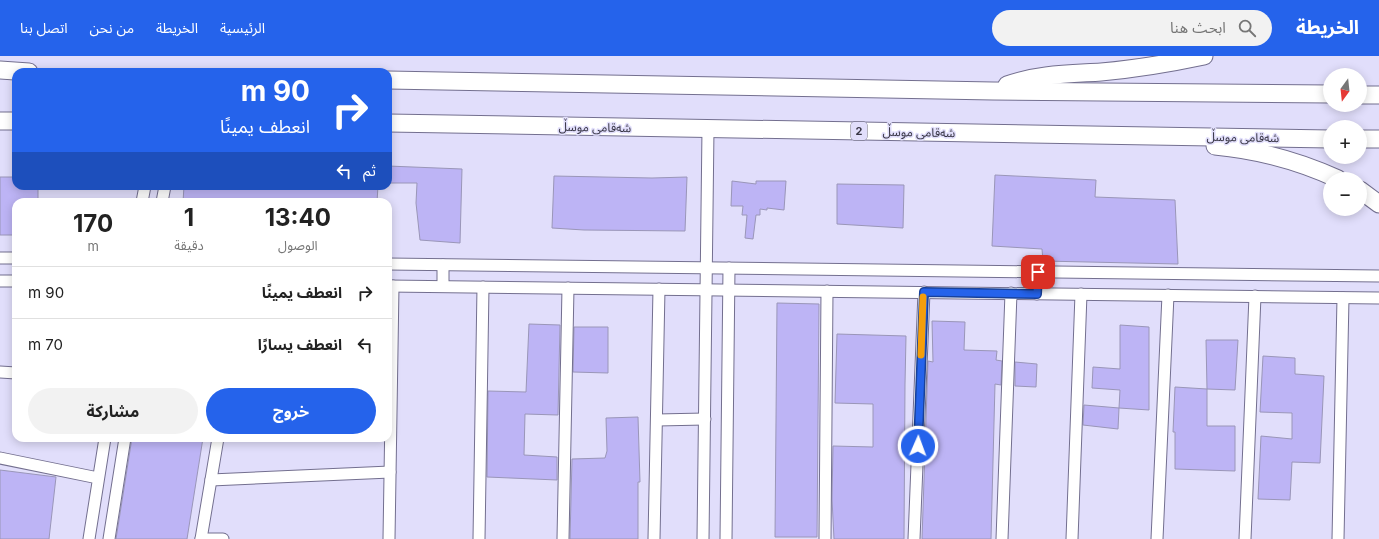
<!DOCTYPE html>
<html lang="ar">
<meta charset="utf-8">
<style>
:root{--surface:#fff;--page:#f2f2f2;--text:#222;--muted:#767676;--line:#e0e0e0;--accent:#2563eb}
body{margin:0;font-family:Inter,"Noto Sans Arabic",sans-serif;background:var(--page);color:var(--text);direction:rtl;height:100vh;display:flex;flex-direction:column;font-size:15px;white-space:nowrap}
*{box-sizing:border-box;margin:0}
p{font-size:13px;color:var(--muted)}
.icon{flex:none;width:22px;height:22px;fill:none;stroke:currentColor;stroke-width:2;stroke-linecap:round;stroke-linejoin:round}
.map{position:relative;flex:1;overflow:hidden;direction:ltr}
.panel{position:absolute;left:12px;top:142px;width:380px;height:244px;display:flex;flex-direction:column;background:var(--surface);border-radius:12px;box-shadow:0 2px 10px #0003;direction:rtl}
.panel>*{flex:none}
.banner{position:absolute;left:12px;top:12px;width:380px;height:122px;border-radius:12px;box-shadow:0 2px 10px #0003;direction:rtl;background:#2563eb;color:#fff;overflow:hidden}
.needle{width:26px;rotate:195deg}
.buttons{position:absolute;left:1323px;top:12px;display:grid;gap:8px}
.buttons a{display:grid;place-items:center;width:44px;height:44px;border-radius:50%;background:var(--surface);box-shadow:0 2px 10px #0003;font-size:20px}
.pin{position:absolute;display:grid;place-items:center;width:34px;height:34px;color:#fff;margin:-17px;border-radius:8px;box-shadow:0 2px 6px #0006}
.me{position:absolute;width:44px;margin:-22px;rotate:2deg;stroke-linejoin:round;filter:drop-shadow(0 0 3px #0008)}
.turn{display:flex;align-items:center;gap:14px;height:84px;padding:0 16px;font-size:18px}
.turn .icon{width:52px;height:52px;stroke-width:2.5}
.turn b{display:block;font-size:28px;line-height:34px}
.then{display:flex;align-items:center;height:38px;padding:0 16px;background:#0003;gap:8px;font-size:15px}
.eta{display:flex;justify-content:space-evenly;align-items:center;height:68px;text-align:center}
.eta b{font-size:24px;font-weight:700;line-height:28px}
.action{display:flex;gap:8px;margin-top:auto;padding:8px 16px}
.action a{flex:1;height:46px;border-radius:24px;background:var(--accent);color:#fff;font-size:16px;font-weight:700;line-height:46px;text-align:center}
.action a+a{background:var(--page);color:var(--text)}
ul{padding:0;list-style:none}
li{display:flex;align-items:center;gap:12px;height:52px;padding:0 16px;border-top:1px solid var(--line)}
li div{flex:1}
li b{display:block;font-size:15px}
li em{font-style:normal}
header{display:flex;align-items:center;gap:24px;box-sizing:border-box;height:56px;padding:0 20px;background:var(--accent);color:#fff}
header strong{font-size:19px}
nav{display:flex;gap:22px;margin-inline-start:auto;font-size:14px}
.search{width:280px;height:36px;background:var(--page);display:flex;align-items:center;gap:10px;box-sizing:border-box;padding:0 14px;border-radius:22px;color:var(--muted);font-size:15px}
.map>svg:first-child{display:block}
</style>
<header>
<strong>الخريطة</strong>
<div class="search"><svg class="icon" aria-label="search" viewBox="0 0 24 24"><circle cx="10" cy="10" r="6"/><path d="M15 15l6 6"/></svg>ابحث هنا</div>
<nav><a>الرئيسية</a><a>الخريطة</a><a>من نحن</a><a>اتصل بنا</a></nav>
</header>
<div class="map">
<svg width="1379" height="483" viewBox="0 0 1379 483">
<rect width="100%" height="100%" fill="#e1defb"/>
<g fill="#bdb4f5" stroke="#9a96b8">
<polygon points="388,110 462,113 460,187 420,184 416,147 417,127 388,127"/>
<polygon points="995,119 1096,124 1095,141 1175,144 1178,208 1043,205 1042,193 992,190"/>
<polygon points="554,120 652,122 687,121 685,175 584,174 552,172"/>
<polygon points="0,121 16,121 16,130 38,130 38,146 16,146 16,179 0,179"/>
<polygon points="732,125 756,128 756,125 786,125 784,154 767,152 767,154 760,153 760,159 756,159 753,183 745,182 747,159 742,159 743,150 731,150"/>
<polygon points="837,128 904,129 903,172 837,168"/>
<polygon points="184,130 378,130 377,146 183,146"/>
<polygon points="777,247 819,248 817,481 775,481"/>
<polygon points="932,265 965,266 964,294 997,295 996,304 1002,305 1001,329 995,328 991,483 922,483 928,305 933,306"/>
<polygon points="529,268 560,269 558,359 525,358 524,399 557,401 557,424 487,421 488,335 526,336"/>
<polygon points="1120,269 1149,271 1149,354 1119,352 1120,334 1092,332 1093,311 1120,313"/>
<polygon points="574,271 608,271 608,317 573,316"/>
<polygon points="837,278 906,280 905,328 904,483 834,483 832,443 833,390 873,391 873,348 835,347"/>
<polygon points="1206,284 1238,284 1235,334 1207,333"/>
<polygon points="1263,300 1295,302 1295,318 1324,320 1320,407 1292,406 1290,444 1258,443 1261,380 1292,383 1292,357 1260,356"/>
<polygon points="1015,306 1037,308 1036,331 1015,330"/>
<polygon points="1175,331 1207,333 1207,370 1235,370 1235,415 1175,413 1175,376 1173,376"/>
<polygon points="1084,349 1119,352 1118,373 1083,369"/>
<polygon points="638,361 640,426 638,426 638,483 570,483 572,403 605,402 607,395 606,362"/>
<polygon points="132,382 203,382 187,483 116,483"/>
<polygon points="0,414 56,421 49,483 0,483"/>
</g>
<g fill="none" stroke-linecap="round" stroke-linejoin="round">
<g stroke="#736f8f" stroke-width="13">
<g id="minor">
<polyline points="142,146 145,130"/>
<polyline points="162,146 165,130"/>
<polyline points="0,202 16,202"/>
<polyline points="388,208 1379,220"/>
<polyline points="443,209 443,230"/>
<polyline points="0,225 16,225"/>
<polyline points="388,230 1379,242"/>
<polyline points="1037,238 1038,216"/>
<polyline points="0,316 16,317"/>
<polyline points="657,364 705,363"/>
<polyline points="0,402 98,422"/>
<polyline points="211,424 390,416"/>
<polyline points="89,483 105,382"/>
<polyline points="109,483 125,382"/>
<polyline points="201,483 218,382"/>
<polyline points="201,483 223,483"/>
<polyline points="389,483 393,230"/>
<polyline points="479,483 483,231"/>
<polyline points="563,483 568,232"/>
<polyline points="654,483 659,233"/>
<polyline points="703,483 708,73"/>
<polyline points="726,483 729,212"/>
<polyline points="825,483 827,235"/>
<polyline points="914,483 924,236"/>
<polyline points="1002,483 1011,237"/>
<polyline points="1072,483 1081,238"/>
<polyline points="1157,483 1168,239"/>
<polyline points="1245,483 1255,240"/>
<polyline points="1338,483 1343,242"/>
</g>
</g>
<g stroke="#736f8f" stroke-width="19">
<g id="highway">
<polyline points="0,14 29,16"/>
<polyline points="388,24 993,35 1330,38"/>
<path d="M1007,29c30,-11 63,-11 94,-13 35,-3 70,-9 103,-16"/>
<polyline points="1360,39 1379,39"/>
<polyline points="0,65 16,65"/>
<polyline points="388,67 1330,83"/>
<polyline points="1360,83 1379,83"/>
<path d="M1215,90c43,4 84,15 123,33"/>
<polyline points="1360,134 1379,148"/>
</g>
</g>
<use href="#minor" stroke="#fff" stroke-width="11"/>
<use href="#highway" stroke="#fff" stroke-width="17"/>
</g>
<g fill="none" stroke-linecap="round" stroke-linejoin="round">
<g stroke="#184099" stroke-width="10">
<polyline id="route" points="918,390 924,236 1037,238 1038,216"/>
</g>
<use href="#route" stroke="#2563eb" stroke-width="7"/>
<polyline stroke="#f59e0b" stroke-width="7" points="921,299 923,241"/>
</g>
<g text-anchor="middle" dominant-baseline="central" stroke-width="3" stroke-linejoin="round" paint-order="stroke">
<rect fill="#e1defb" stroke="#69677a" stroke-width="1" x="851" y="66" width="16" height="18" rx="3"/>
<g font-size="11" font-weight="bold" fill="#363443">
<text x="859" y="75">2</text>
</g>
<g font-size="12" fill="#363443" stroke="#e1defb">
<text transform="translate(595 71) rotate(1)">شەقامی موسڵ</text>
<text transform="translate(919 76) rotate(1)">شەقامی موسڵ</text>
<text transform="translate(1243 81) rotate(1)">شەقامی موسڵ</text>
</g>
</g>
</svg>
<div class="buttons">
<a><svg class="needle" viewBox="-14 -14 28 28"><path d="M0-13l5 13h-10z" fill="#e53935"/><path d="M0 13l5-13h-10z" fill="#767676"/></svg></a>
<a>+</a>
<a>−</a>
</div>
<div class="pin" style="left:1038px;top:216px;background:#d93025"><svg class="icon" aria-label="arrive" viewBox="0 0 24 24"><path d="M6 21V4h12l-3 4 3 4H6"/></svg></div>
<svg class="me" style="left:918px;top:390px" viewBox="-20 -20 40 40"><circle r="17" fill="#2563eb" stroke="#fff" stroke-width="3"/><path d="M0-11L8 9 0 5-8 9z" fill="#fff"/></svg>
<div class="banner">
<div class="turn"><svg class="icon" aria-label="right" viewBox="0 0 24 24"><path d="M7 20v-9h11M14 6l5 5-5 5"/></svg><div><b>90 m</b>انعطف يمينًا</div></div>
<div class="then">ثم<svg class="icon" aria-label="left" viewBox="0 0 24 24"><path d="M17 20v-9H6M10 6l-5 5 5 5"/></svg></div>
</div>
<section class="panel">
<div class="eta">
<div><b>13:40</b><p>الوصول</p></div>
<div><b>1</b><p>دقيقة</p></div>
<div><b>170</b><p>m</p></div>
</div>
<ul>
<li><svg class="icon" aria-label="right" viewBox="0 0 24 24"><path d="M7 20v-9h11M14 6l5 5-5 5"/></svg><div><b>انعطف يمينًا</b></div><em>90 m</em></li>
<li><svg class="icon" aria-label="left" viewBox="0 0 24 24"><path d="M17 20v-9H6M10 6l-5 5 5 5"/></svg><div><b>انعطف يسارًا</b></div><em>70 m</em></li>
</ul>
<div class="action"><a>خروج</a><a>مشاركة</a></div>
</section>
</div>
